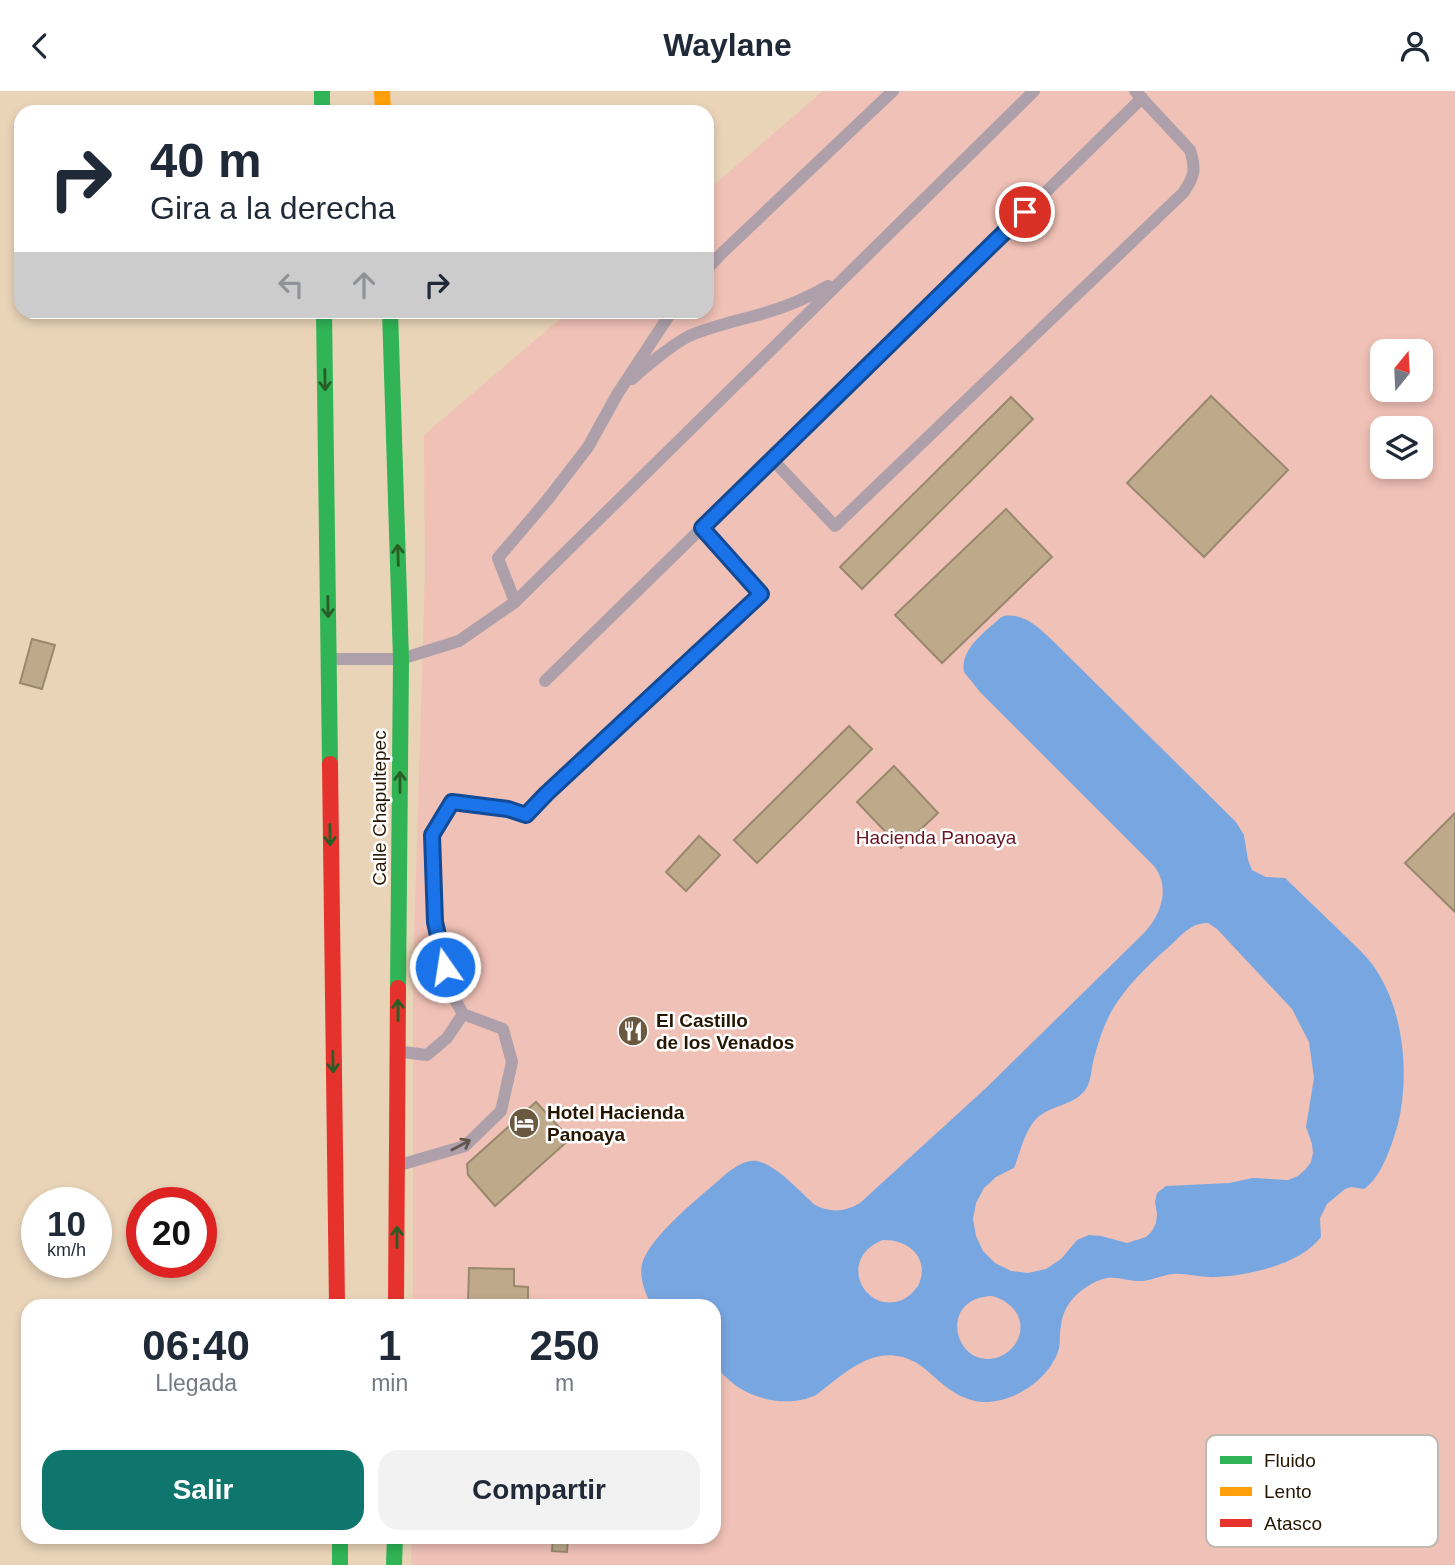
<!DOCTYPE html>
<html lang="es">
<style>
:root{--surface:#fff;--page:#f2f2f3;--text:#1f2937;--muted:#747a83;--accent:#0f766e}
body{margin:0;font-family:Helvetica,sans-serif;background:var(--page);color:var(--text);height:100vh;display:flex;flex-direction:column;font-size:26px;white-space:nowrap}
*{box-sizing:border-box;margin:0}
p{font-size:23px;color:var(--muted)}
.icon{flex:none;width:38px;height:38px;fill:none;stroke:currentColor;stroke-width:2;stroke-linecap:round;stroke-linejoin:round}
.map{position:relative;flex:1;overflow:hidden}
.panel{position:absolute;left:21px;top:1208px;width:700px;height:245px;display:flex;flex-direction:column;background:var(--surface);border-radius:21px;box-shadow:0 4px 10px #0003}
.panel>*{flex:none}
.top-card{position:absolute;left:14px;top:14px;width:700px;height:214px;border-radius:21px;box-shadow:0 4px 10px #0003;background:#fff;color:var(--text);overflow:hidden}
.needle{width:46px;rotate:18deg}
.fabs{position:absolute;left:1370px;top:248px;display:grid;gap:14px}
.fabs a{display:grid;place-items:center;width:63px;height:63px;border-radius:14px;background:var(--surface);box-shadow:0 4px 10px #0003;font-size:35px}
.speed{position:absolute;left:21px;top:1096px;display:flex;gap:14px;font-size:35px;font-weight:700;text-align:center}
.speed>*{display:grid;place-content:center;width:91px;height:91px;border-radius:50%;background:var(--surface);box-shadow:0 4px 10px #0003;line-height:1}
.speed small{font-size:18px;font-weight:400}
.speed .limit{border:10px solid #d22;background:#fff;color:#111}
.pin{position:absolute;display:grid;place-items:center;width:60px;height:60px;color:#fff;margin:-30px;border:4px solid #fff;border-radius:50%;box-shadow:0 2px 7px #0007}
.me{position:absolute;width:77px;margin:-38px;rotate:347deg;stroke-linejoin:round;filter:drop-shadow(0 0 5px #0008)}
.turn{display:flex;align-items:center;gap:24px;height:147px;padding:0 21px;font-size:32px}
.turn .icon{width:91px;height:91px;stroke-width:2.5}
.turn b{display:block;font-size:49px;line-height:60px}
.lanes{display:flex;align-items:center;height:66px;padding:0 21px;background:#0003;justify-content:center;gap:35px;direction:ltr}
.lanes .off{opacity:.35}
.eta{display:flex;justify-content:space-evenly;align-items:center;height:119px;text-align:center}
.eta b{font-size:42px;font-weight:700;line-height:49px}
.button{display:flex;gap:14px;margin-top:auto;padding:14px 21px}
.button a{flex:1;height:80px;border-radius:21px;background:var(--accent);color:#fff;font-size:28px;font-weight:700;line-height:80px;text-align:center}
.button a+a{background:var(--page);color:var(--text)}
header{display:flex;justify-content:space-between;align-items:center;height:91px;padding:0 21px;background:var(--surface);font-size:32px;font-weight:700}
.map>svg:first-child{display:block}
</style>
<header><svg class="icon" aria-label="back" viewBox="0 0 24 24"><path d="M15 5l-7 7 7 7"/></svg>Waylane<svg class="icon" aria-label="person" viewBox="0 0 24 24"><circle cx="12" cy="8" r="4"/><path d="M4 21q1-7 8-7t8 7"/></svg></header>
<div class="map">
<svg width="1455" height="1474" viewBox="0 0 1455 1474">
<rect width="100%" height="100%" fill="#e9d4b8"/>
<path fill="#f0c1b6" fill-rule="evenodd" d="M823,0h632v1474h-1044l1,-28h302v-232h-301v-328l12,-404 -1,-138 144,-123 139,-1v-120zM1382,261h39v38h-39zM1382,338h39v38h-39z"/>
<path fill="#78a6e1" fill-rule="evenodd" d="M1004,525c21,-3 35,12 49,25l183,181 8,13 4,25 4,10 14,7 19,1c18,17 36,35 54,52 11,11 24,22 33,34 32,43 38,110 26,160 -6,20 -16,53 -34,65l-13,-2 -6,2 -18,15 -7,14 1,19c-20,27 -73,39 -106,40 -14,1 -28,-4 -42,-3 -11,1 -20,6 -31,7 -15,1 -27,-7 -42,-1 -20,8 -37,24 -39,46 -2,9 0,17 -3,26 -11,29 -45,51 -76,50 -16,-1 -30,-10 -42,-20 -8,-7 -16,-15 -25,-20 -39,-21 -70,11 -99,33 -25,12 -59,6 -81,-10 -8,-6 -14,-13 -21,-20v-60h-62c-7,-11 -13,-28 -10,-41 8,-29 62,-70 85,-91 8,-6 19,-14 30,-12 20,4 43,31 58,44 16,8 30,7 45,-2l126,-115 158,-155c17,-18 27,-45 10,-67l-174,-174 -16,-20c-4,-23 21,-40 36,-54zM1208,832l9,6 75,80 17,33 5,36 -8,49 6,17 1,9 -2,9 -6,8 -7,6 -10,4 -35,-2 -24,5 -63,3 -9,7 -2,9 2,12 -1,9 -4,8 -6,6 -19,6 -26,-7 -12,-1 -12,5 -16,19 -15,10 -18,4 -17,-2 -16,-8 -12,-12 -7,-15 -3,-17 3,-16 8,-15 12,-11 18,-9c6,-15 10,-36 22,-49 14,-14 38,-13 50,-30 6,-10 5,-21 8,-31 3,-11 6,-21 10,-31 13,-33 42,-60 68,-83 6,-6 13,-13 20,-17 5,-3 10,-4 16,-4zM883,1149c26,-1 48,19 35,46 -4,6 -10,11 -16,14 -38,15 -66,-42 -19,-60zM992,1205c20,5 36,24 25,45 -4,8 -12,14 -21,17 -42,10 -59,-60 -4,-62z"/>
<g fill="#beaa8a" stroke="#99886d" stroke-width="2">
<polygon points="1211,305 1288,379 1204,466 1127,392"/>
<polygon points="1011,306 1033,328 862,498 840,476"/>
<polygon points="1006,418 1052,466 942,572 895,524"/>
<polygon points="32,548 55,554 42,598 20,592"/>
<polygon points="849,635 872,658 757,772 734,749"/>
<polygon points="894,675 938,722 901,757 857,711"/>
<polygon points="1455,722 1455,821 1405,772"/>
<polygon points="699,745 720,764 686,800 666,781"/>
<polygon points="536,1011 570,1048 495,1115 468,1084 467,1073"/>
<polygon points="469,1177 514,1178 514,1195 528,1196 528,1214 468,1214"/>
<polygon points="553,1446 568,1446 567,1461 552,1460"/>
</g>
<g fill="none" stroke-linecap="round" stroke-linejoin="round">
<g stroke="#ada0aa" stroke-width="12">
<polyline points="707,178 723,161 893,0"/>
<path d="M632,288c13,-12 41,-35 57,-43 25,-11 52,-16 79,-24 20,-6 41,-15 60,-26"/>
<path d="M772,368l63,67 348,-333c12,-17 13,-24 7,-43l-55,-59"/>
<polyline points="515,511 498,467 548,408 588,356 618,302 672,220"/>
<polyline points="331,568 401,568 459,550 515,511 1034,0"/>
<polyline points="545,590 1142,7"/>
<polyline points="403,961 427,964 447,947 463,923"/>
<polyline points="403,1073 465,1055 501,1020 512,971 503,938 463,923 452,903 435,831 432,744 451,711 508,718 526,724 546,703 761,503 702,437"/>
</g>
<g stroke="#30b455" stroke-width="16">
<polyline points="322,0 322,21"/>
<polyline points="324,220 330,673"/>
<polyline points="390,220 401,568 398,897"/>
<polyline points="340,1446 340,1474"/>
<polyline points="394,1474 395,1446"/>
</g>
<polyline stroke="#ff9f0a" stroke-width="16" points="382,0 383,21"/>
<g stroke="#e5322d" stroke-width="16">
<polyline points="330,673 337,1214"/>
<polyline points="396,1214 398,897"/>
</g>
</g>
<defs><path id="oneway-shaft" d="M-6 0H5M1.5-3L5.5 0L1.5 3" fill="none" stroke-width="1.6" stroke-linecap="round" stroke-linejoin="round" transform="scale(1.75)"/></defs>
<g stroke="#2a5d26">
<use href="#oneway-shaft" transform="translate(325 289) rotate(89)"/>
<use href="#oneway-shaft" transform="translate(398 464) rotate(-92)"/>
<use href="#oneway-shaft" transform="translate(328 516) rotate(89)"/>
<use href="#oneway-shaft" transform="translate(400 691) rotate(-90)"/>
<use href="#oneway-shaft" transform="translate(330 744) rotate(89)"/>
<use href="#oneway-shaft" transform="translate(398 919) rotate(-90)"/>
<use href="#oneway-shaft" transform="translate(333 971) rotate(89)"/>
<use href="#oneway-shaft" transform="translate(397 1146) rotate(-90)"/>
</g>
<use stroke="#63544c" href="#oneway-shaft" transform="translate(461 1054) rotate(-28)"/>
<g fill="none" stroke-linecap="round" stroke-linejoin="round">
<g stroke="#114b97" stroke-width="18">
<polyline id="route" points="445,876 435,831 432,744 452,711 508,718 526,724 546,703 761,503 702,437 1025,121"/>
</g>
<use href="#route" stroke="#1a73e8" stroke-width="12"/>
</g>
<defs>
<g id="restaurant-disc" transform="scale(1.575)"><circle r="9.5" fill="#6a5840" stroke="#fff"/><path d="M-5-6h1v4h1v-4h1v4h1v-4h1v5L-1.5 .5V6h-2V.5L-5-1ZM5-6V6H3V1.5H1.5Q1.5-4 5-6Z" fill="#fff"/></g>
<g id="hotel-disc" transform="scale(1.575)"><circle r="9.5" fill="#6a5840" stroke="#fff"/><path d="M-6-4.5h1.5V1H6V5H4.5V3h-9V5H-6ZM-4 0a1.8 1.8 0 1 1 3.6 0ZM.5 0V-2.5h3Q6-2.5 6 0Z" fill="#fff"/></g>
</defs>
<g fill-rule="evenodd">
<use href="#restaurant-disc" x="633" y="940"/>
<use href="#hotel-disc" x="524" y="1032"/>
</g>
<g text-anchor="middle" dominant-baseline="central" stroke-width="5" stroke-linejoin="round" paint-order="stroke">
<g font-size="19" fill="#261600" stroke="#fff">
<text transform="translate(379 717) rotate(-90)">Calle Chapultepec</text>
</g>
<g font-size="19" fill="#681524" stroke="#fff">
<text x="936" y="746">Hacienda Panoaya</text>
</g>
<g font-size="19" font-weight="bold" fill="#261600" stroke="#fff" text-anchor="start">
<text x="656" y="929">El Castillo<tspan x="656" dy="22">de los Venados</tspan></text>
<text x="547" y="1021">Hotel Hacienda<tspan x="547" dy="22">Panoaya</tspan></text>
</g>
</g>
<rect x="1206" y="1344" width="232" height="112" rx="10" fill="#fff" stroke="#beb9b2" stroke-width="2"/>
<rect x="1220" y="1365" width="32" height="8" fill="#30b455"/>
<rect x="1220" y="1396" width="32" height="9" fill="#ff9f0a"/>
<rect x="1220" y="1428" width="32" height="8" fill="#e5322d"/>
<g font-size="19" fill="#261600">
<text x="1264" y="1376">Fluido</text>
<text x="1264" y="1407">Lento</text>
<text x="1264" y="1439">Atasco</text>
</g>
</svg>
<div class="fabs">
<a><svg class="needle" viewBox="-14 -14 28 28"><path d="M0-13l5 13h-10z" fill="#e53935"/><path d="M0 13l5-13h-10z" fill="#747a83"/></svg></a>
<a><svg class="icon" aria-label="layers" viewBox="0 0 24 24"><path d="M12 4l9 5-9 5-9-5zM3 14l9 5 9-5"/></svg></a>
</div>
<div class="speed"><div>10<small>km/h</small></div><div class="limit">20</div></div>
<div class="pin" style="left:1025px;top:121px;background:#d93025"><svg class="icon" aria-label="arrive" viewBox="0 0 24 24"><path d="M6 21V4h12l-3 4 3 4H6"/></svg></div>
<svg class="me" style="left:445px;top:876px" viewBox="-20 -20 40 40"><circle r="17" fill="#1a73e8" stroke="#fff" stroke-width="3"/><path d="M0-11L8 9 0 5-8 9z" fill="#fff"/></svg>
<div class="top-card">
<div class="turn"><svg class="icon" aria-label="right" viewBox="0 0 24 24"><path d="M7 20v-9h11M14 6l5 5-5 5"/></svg><div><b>40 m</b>Gira a la derecha</div></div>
<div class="lanes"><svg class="icon off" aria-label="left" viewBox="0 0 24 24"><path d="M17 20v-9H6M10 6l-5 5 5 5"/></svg><svg class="icon off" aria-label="ahead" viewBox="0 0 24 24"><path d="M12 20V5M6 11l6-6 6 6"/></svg><svg class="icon" aria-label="right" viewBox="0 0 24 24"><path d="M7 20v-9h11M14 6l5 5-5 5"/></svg></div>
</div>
<section class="panel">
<div class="eta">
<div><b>06:40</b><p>Llegada</p></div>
<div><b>1</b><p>min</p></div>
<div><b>250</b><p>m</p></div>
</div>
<div class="button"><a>Salir</a><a>Compartir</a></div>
</section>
</div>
